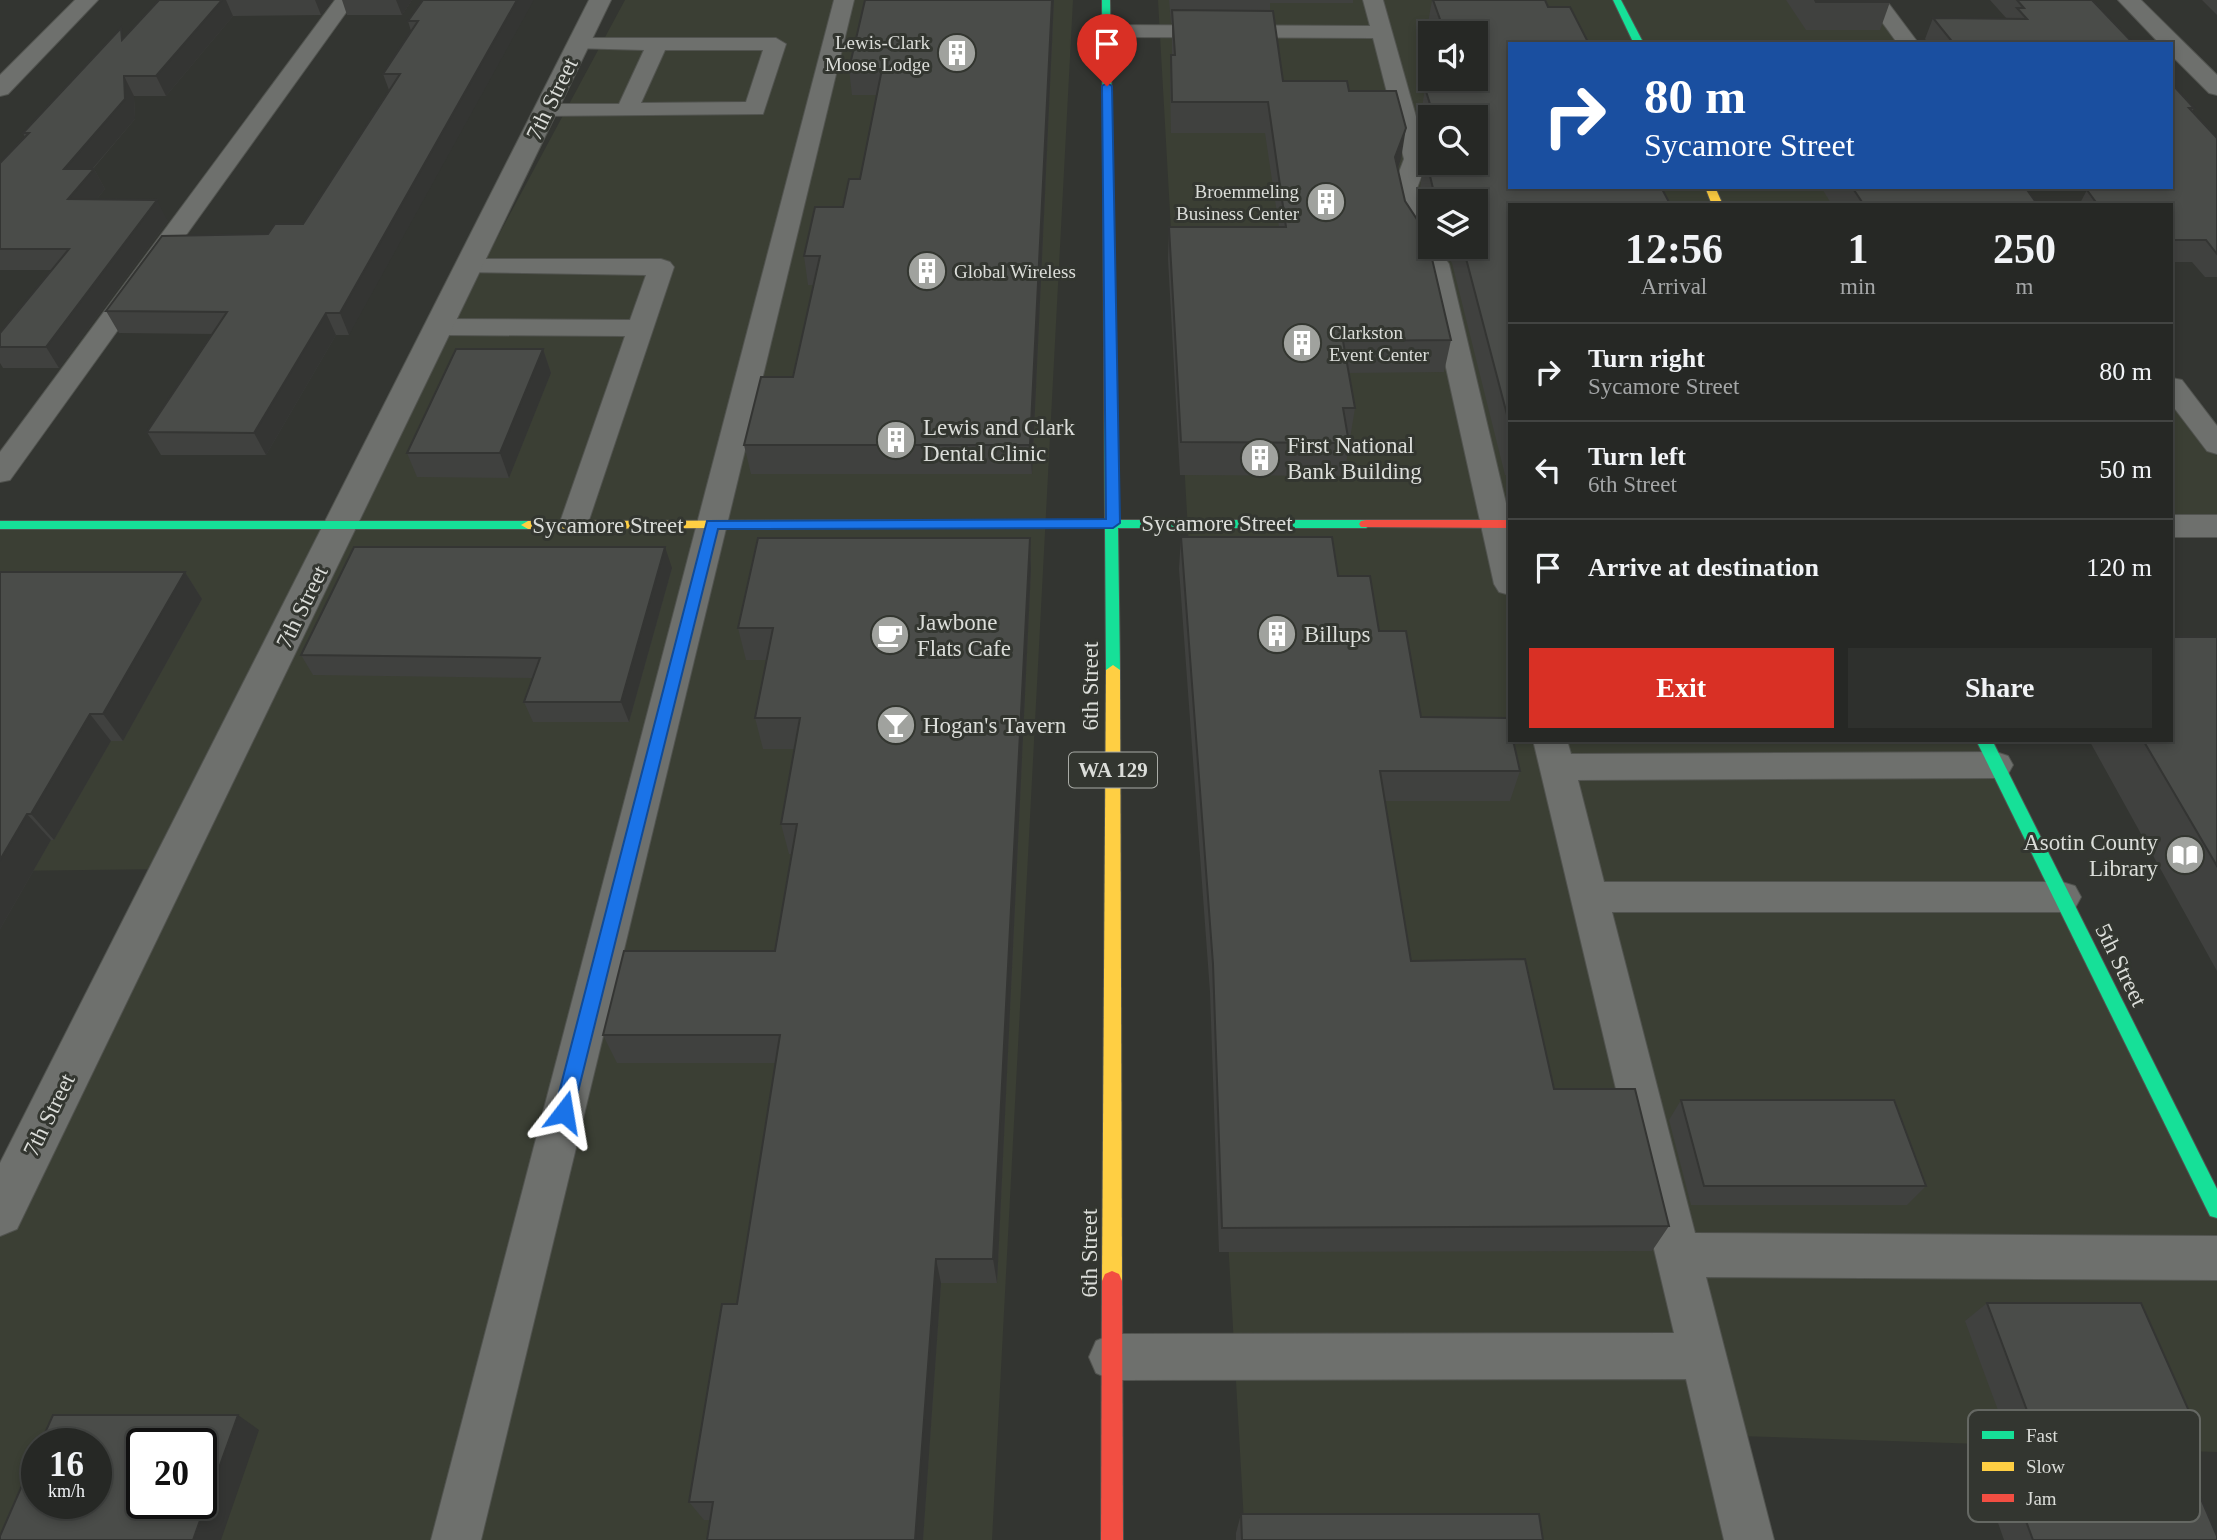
<!DOCTYPE html>
<style>
:root{--surface:#262825;--page:#2e302d;--text:#f1f3f6;--muted:#a4a6a7;--line:#424442;--accent:#d93025}
body{margin:0;font-family:Georgia,serif;background:var(--page);color:var(--text);height:100vh;display:flex;flex-direction:column;font-size:26px;white-space:nowrap}
*{box-sizing:border-box;margin:0}
p{font-size:23px;color:var(--muted)}
.icon{flex:none;width:38px;height:38px;fill:none;stroke:currentColor;stroke-width:2;stroke-linecap:round;stroke-linejoin:round}
.map{position:relative;flex:1;overflow:hidden}
.panel{position:absolute;left:1508px;top:203px;width:665px;height:539px;display:flex;flex-direction:column;background:var(--surface);border-radius:0px;box-shadow:0 4px 10px #0003,0 0 0 2px var(--line)}
.panel>*{flex:none}
.hud{position:absolute;left:1508px;top:42px;width:665px;height:147px;border-radius:0px;box-shadow:0 4px 10px #0003,0 0 0 2px var(--line);background:#1a4fa0;color:#fff;overflow:hidden}
.tools{position:absolute;left:1418px;top:21px;display:grid;gap:14px}
.tools a{display:grid;place-items:center;width:70px;height:70px;border-radius:0px;background:var(--surface);box-shadow:0 4px 10px #0003,0 0 0 2px var(--line);font-size:35px}
.speed{position:absolute;left:21px;top:1428px;display:flex;gap:14px;font-size:35px;font-weight:700;text-align:center}
.speed>*{display:grid;place-content:center;width:91px;height:91px;border-radius:50%;background:var(--surface);box-shadow:0 4px 10px #0003,0 0 0 2px var(--line);line-height:1}
.speed small{font-size:18px;font-weight:400}
.speed .limit{border:4px solid #111;border-radius:10px;background:#fff;color:#111}
.pin{position:absolute;display:grid;place-items:center;width:60px;height:60px;color:#fff;margin:-72px -30px;border-radius:50% 50% 50% 0;rotate:-45deg;box-shadow:0 0 7px #0007}
.pin .icon{rotate:45deg}
.me{position:absolute;width:77px;margin:-38px;rotate:14deg;stroke-linejoin:round;filter:drop-shadow(0 0 5px #0008)}
.turn{display:flex;align-items:center;gap:24px;height:147px;padding:0 21px;font-size:32px}
.turn .icon{width:91px;height:91px;stroke-width:2.5}
.turn b{display:block;font-size:49px;line-height:60px}
.eta{display:flex;justify-content:space-evenly;align-items:center;height:119px;text-align:center}
.eta b{font-size:42px;font-weight:700;line-height:49px}
.button{display:flex;gap:14px;margin-top:auto;padding:14px 21px}
.button a{flex:1;height:80px;border-radius:0px;background:var(--accent);color:#fff;font-size:28px;font-weight:700;line-height:80px;text-align:center}
.button a+a{background:var(--page);color:var(--text)}
ul{padding:0;list-style:none}
li{display:flex;align-items:center;gap:21px;height:98px;padding:0 21px;border-top:2px solid var(--line)}
li div{flex:1}
li b{display:block;font-size:26px}
li em{font-style:normal}
.map>svg:first-child{display:block}
</style>
<div class="map">
<svg width="2217" height="1540" viewBox="0 0 2217 1540">
<rect width="100%" height="100%" fill="#333531"/>
<g fill="#3b3f34" fill-rule="evenodd">
<path d="M625,0h448l-81,1540h-992v-327l170,-344 -170,2v-346h343zM37,1444h59v59h-59zM142,1444h59v59h-59z"/>
<path d="M1158,0h717l33,44h-398v143h505l13,18h-518v535h473l234,470v242l-478,-16 26,104h-520zM1430,33h45v46h-45zM1430,117h45v46h-45zM1430,201h45v46h-45z"/>
<polygon points="2172,396 2217,456 2217,526 2172,526"/>
</g>
<g fill="none" stroke-linecap="round" stroke-linejoin="round">
<g stroke="#51534f" stroke-width="2">
<g id="lane">
<polygon points="335,0 355,0 10,480 0,482 0,452"/>
<polygon points="834,0 854,0 481,1540 431,1540"/>
<polygon points="1363,0 1383,0 1428,159 1417,188 1430,247 1437,247 1449,264 1510,520 1510,595 1499,592 1494,584 1423,264 1402,232 1393,188 1404,159 1373,38 1107,37 1097,31 1107,25 1370,26"/>
<polygon points="1866,0 1886,0 1919,44 1898,44"/>
<path d="M579,38h197l10,6 -23,70 -225,2 -3,-5 3,-5 8,-2h73l25,-54 -72,-2 -3,-4 3,-4zM665,50h98l-17,52 -105,1z"/>
<polygon points="469,259 661,259 670,262 674,267 585,532 574,535 563,532 559,525 625,336 440,335 431,333 427,327 431,321 440,319 630,320 646,275 460,272 456,267 460,262"/>
<polygon points="2172,378 2182,380 2217,426 2217,454 2207,451 2172,405"/>
<polygon points="1533,740 1567,740 1571,754 1996,752 2008,756 2013,765 2008,774 1996,778 1578,780 1604,882 2062,882 2075,886 2081,897 2075,908 2062,912 1612,912 1695,1233 2217,1236 2217,1280 1706,1277 1774,1540 1724,1540 1686,1379 1112,1380 1096,1373 1089,1357 1096,1341 1112,1334 1674,1333"/>
</g>
</g>
<g stroke="#51534f" stroke-width="2">
<g id="street">
<polygon points="75,0 98,0 8,94 0,96 0,75"/>
<polygon points="589,0 611,0 17,1229 0,1236 0,1163"/>
<polygon points="2118,0 2141,0 2217,75 2217,95 2209,93 2172,56 2172,44 2160,44"/>
<rect x="2172" y="515" width="45" height="22"/>
</g>
</g>
<g stroke="#51534f" stroke-width="2">
<g id="fast">
<polygon points="1102,0 1110,0 1118,520 1366,520 1373,524 1366,528 1118,528 1120,670 1113,675 1106,670 1105,528 927,528 920,524 927,520 1105,520"/>
<polygon points="1613,0 1621,0 1644,44 1634,44"/>
<polygon points="0,521 528,521 535,525 528,529 0,529"/>
<polygon points="1976,740 1992,740 2217,1189 2217,1218 2210,1216"/>
</g>
</g>
<g stroke="#51534f" stroke-width="2">
<g id="slow">
<polygon points="1705,187 1715,187 1723,205 1712,205"/>
<polygon points="927,520 932,521 934,524 932,527 528,529 521,525 528,521"/>
<polygon points="1113,665 1120,670 1122,1281 1119,1288 1112,1291 1105,1288 1102,1281 1106,670"/>
</g>
</g>
<g stroke="#51534f" stroke-width="2">
<g id="jam">
<polygon points="1366,520 1510,520 1510,528 1361,527 1359,524 1361,521"/>
<polygon points="1112,1271 1119,1274 1122,1281 1123,1540 1101,1540 1102,1281 1105,1274"/>
</g>
</g>
<use href="#lane" fill="#6e706d" fill-rule="evenodd"/>
<use href="#street" fill="#6e706d" fill-rule="evenodd"/>
<use href="#fast" fill="#16e098" fill-rule="evenodd"/>
<use href="#slow" fill="#ffcf43" fill-rule="evenodd"/>
<use href="#jam" fill="#f24e42" fill-rule="evenodd"/>
</g>
<g fill="#40413f" fill-rule="evenodd">
<polygon points="159,0 333,0 321,15 233,16 166,96 134,96 135,119 93,169 94,169 105,189 97,199 168,221 59,368 3,368 0,363 0,333 52,270 0,270 0,163 25,137 23,133 125,36"/>
<polygon points="342,0 412,0 402,15 347,15"/>
<polygon points="423,0 349,335 336,335 266,455 161,455 147,432 213,334 119,333 106,311 268,234 303,224 389,90 383,74 411,31 408,21"/>
<polygon points="865,0 1054,0 1032,474 751,474 744,445 793,377 814,285 808,285 804,256 843,207 860,179 877,95 852,95 849,69"/>
<polygon points="1169,0 1353,0 1353,3 1270,3 1270,11 1283,81 1349,91 1401,159 1398,169 1405,201 1451,340 1444,372 1348,373 1355,408 1344,476 1180,475 1168,259 1169,227 1279,227 1265,133 1171,133 1170,85 1171,55 1172,55 1172,23 1171,23"/>
<path d="M1432,0h113l-35,205v270h-5l-53,-212 -12,-16h35v-46h-45v33l-10,-46 5,-33 3,-7 -8,-27 5,-33h22l-3,-9h31v-46h-45v3l-3,-7zM1430,117h45l-45,46z"/>
<polygon points="1786,0 1889,0 1890,2 1880,30 1806,30"/>
<polygon points="1990,0 2092,0 2134,44 1929,44 1925,39 1933,18 2007,19"/>
<polygon points="2202,0 2217,0 2217,15"/>
<polygon points="2172,84 2194,108 2192,112 2217,138 2217,277 2205,277 2192,262 2172,262 2172,205 2079,205 2087,190 2140,190 2138,187 2172,187"/>
<polygon points="1821,187 2025,187 2038,205 1832,205"/>
<polygon points="543,349 551,373 509,478 417,477 407,453"/>
<polygon points="1181,537 1338,576 1379,631 1421,717 1520,771 1510,801 1385,801 1411,961 1554,1089 1669,1226 1652,1251 1219,1252 1210,992 1179,569"/>
<polygon points="1030,538 1031,569 997,1283 941,1283 923,1540 707,1540 711,1520 704,1520 689,1502 737,1304 775,1063 617,1063 603,1035 775,951 791,854 789,854 781,824 794,749 763,749 755,718 767,660 746,660 738,628"/>
<polygon points="672,568 629,722 533,722 524,702 533,678 313,675 301,655"/>
<polygon points="0,572 185,572 202,599 123,741 111,741 54,840 51,840 0,929"/>
<polygon points="2217,637 2217,971 2089,740 2172,740"/>
<polygon points="1681,1100 1926,1186 1907,1205 1691,1205 1669,1120"/>
<polygon points="1987,1303 2197,1429 2176,1441 2217,1540 2004,1540 1990,1500 2013,1486 2026,1486 1965,1321"/>
<polygon points="1241,1514 1543,1540 1236,1540 1236,1533"/>
</g>
<g fill="#343533">
<polygon points="222,0 226,0 233,16 166,96 156,76"/>
<polygon points="315,0 333,0 321,15"/>
<polygon points="396,0 412,0 402,15"/>
<polygon points="517,0 534,0 349,335 340,313"/>
<polygon points="1052,0 1054,0 1032,474 1030,445"/>
<polygon points="124,76 134,96 135,119 75,189 64,169"/>
<polygon points="1406,128 1401,159 1390,189 1395,157"/>
<polygon points="94,169 105,189 80,220 68,199"/>
<polygon points="157,200 168,221 59,368 46,347"/>
<polygon points="326,313 336,335 266,455 254,433"/>
<polygon points="543,349 551,373 509,478 500,453"/>
<polygon points="1030,538 1031,569 997,1283 993,1259"/>
<polygon points="665,547 672,568 629,722 621,702"/>
<polygon points="185,572 202,599 123,741 103,714"/>
<polygon points="90,714 111,741 54,840 31,814"/>
<polygon points="27,814 51,840 0,929 0,860"/>
<polygon points="936,1259 941,1283 923,1540 915,1540"/>
<polygon points="238,1415 259,1430 221,1540 193,1540"/>
</g>
<g fill="#4a4c49" stroke="#343533" stroke-width="2" fill-rule="evenodd">
<polygon points="159,0 222,0 156,76 124,76 125,99 64,169 94,169 68,199 157,200 46,347 0,347 0,333 69,249 0,249 0,163 29,133 23,133 121,28 122,40"/>
<polygon points="423,0 517,0 340,313 326,313 254,433 147,432 227,312 106,311 162,236 268,234 275,224 303,224 400,74 383,74 418,21 408,21"/>
<polygon points="865,0 1052,0 1030,445 744,445 761,377 793,377 820,256 804,256 815,207 843,207 849,179 860,179 882,69 849,69"/>
<polygon points="1433,0 1545,0 1548,7 1570,7 1589,44 1510,44 1510,187 1661,187 1670,204 1510,205 1510,426 1463,247 1475,247 1475,201 1436,201 1425,155 1430,143 1430,163 1475,163 1475,117 1434,117 1425,88 1463,88 1460,79 1475,79 1475,33 1445,33"/>
<polygon points="1815,0 1889,0 1890,2 1816,2"/>
<polygon points="2017,0 2092,0 2134,44 1954,44 1933,18 2027,19 2017,8 2024,8"/>
<polygon points="1172,10 1273,11 1283,81 1347,81 1349,91 1396,91 1406,128 1395,157 1405,201 1426,233 1451,340 1343,341 1355,408 1343,408 1349,443 1181,442 1169,227 1286,227 1268,102 1172,102 1171,55 1175,55"/>
<polygon points="2172,84 2194,108 2189,108 2217,138 2217,254 2206,240 2172,240 2172,205 2098,205 2087,190 2171,190 2169,187 2172,187"/>
<polygon points="1852,187 2025,187 2038,205 1864,205"/>
<polygon points="456,349 543,349 500,453 407,453"/>
<polygon points="1181,537 1332,537 1338,576 1370,576 1379,631 1406,631 1421,717 1508,718 1510,730 1510,740 1513,740 1520,771 1380,771 1411,961 1525,959 1554,1089 1635,1089 1669,1226 1222,1228 1213,964"/>
<polygon points="758,538 1030,538 993,1259 936,1259 915,1540 707,1540 713,1502 689,1502 722,1304 737,1304 780,1035 603,1035 624,951 775,951 797,824 781,824 800,718 755,718 773,628 738,628"/>
<polygon points="354,547 665,547 621,702 524,702 540,658 301,655"/>
<polygon points="0,572 185,572 103,714 90,714 31,814 27,814 0,860"/>
<polygon points="2172,637 2217,637 2217,866 2143,740 2172,740"/>
<polygon points="1681,1100 1894,1100 1926,1186 1704,1186"/>
<polygon points="1987,1303 2141,1303 2197,1429 2171,1429 2217,1536 2217,1540 2033,1540 2013,1486 2055,1486"/>
<path d="M53,1415h185l-45,125h-193v-4l37,-85v52h59v-59h-56zM142,1444h59v59h-59z"/>
<polygon points="1241,1514 1539,1514 1543,1540 1242,1540"/>
</g>
<polygon fill="#1a73e8" stroke="#114b97" stroke-width="2" points="1107,83 1112,86 1120,523 1113,528 718,529 573,1112 570,1118 564,1121 557,1118 554,1112 707,521 1106,519 1102,86"/>
<defs>
<g id="building-disc" transform="scale(2.0125)"><circle r="9.5" fill="#a0a29e" stroke="#333630"/><path d="M-4-6H4V6H1V3H-1V6H-4ZM-2.5-4.3h1.7v1.8h-1.7ZM.8-4.3h1.7v1.8H.8ZM-2.5-1h1.7V.8h-1.7ZM.8-1h1.7V.8H.8Z" fill="#fff"/></g>
<g id="cafe-disc" transform="scale(2.0125)"><circle r="9.5" fill="#a0a29e" stroke="#333630"/><path d="M-5.5-4.5H6V0H3Q3 3.5 0 3.5H-2.5Q-5.5 3.5-5.5 0ZM3-3.2v2h1.7v-2ZM-6 4.5H4V6H-6Z" fill="#fff"/></g>
<g id="bar-disc" transform="scale(2.0125)"><circle r="9.5" fill="#a0a29e" stroke="#333630"/><path d="M-6-5H6L.8 .8V4.5H3.5V6h-7V4.5H-.8V.8Z" fill="#fff"/></g>
<g id="library-disc" transform="scale(2.0125)"><circle r="9.5" fill="#a0a29e" stroke="#333630"/><path d="M-6-4Q-3-5.5-.7-3.5V5Q-3 3-6 4ZM6-4Q3-5.5 .7-3.5V5Q3 3 6 4Z" fill="#fff"/></g>
</defs>
<g fill-rule="evenodd">
<use href="#building-disc" x="957" y="53"/>
<use href="#building-disc" x="1326" y="202"/>
<use href="#building-disc" x="927" y="271"/>
<use href="#building-disc" x="1302" y="343"/>
<use href="#building-disc" x="896" y="440"/>
<use href="#building-disc" x="1260" y="458"/>
<use href="#building-disc" x="1277" y="634"/>
<use href="#cafe-disc" x="890" y="635"/>
<use href="#bar-disc" x="896" y="725"/>
<use href="#library-disc" x="2185" y="855"/>
</g>
<g text-anchor="middle" dominant-baseline="central" stroke-width="6" stroke-linejoin="round" paint-order="stroke">
<g font-size="19" fill="#dbddd9" stroke="#333630" text-anchor="end">
<text x="930" y="42">Lewis-Clark<tspan x="930" dy="22">Moose Lodge</tspan></text>
<text x="1299" y="191">Broemmeling<tspan x="1299" dy="22">Business Center</tspan></text>
<text x="954" y="271" text-anchor="start">Global Wireless</text>
<text x="1329" y="332" text-anchor="start">Clarkston<tspan x="1329" dy="22">Event Center</tspan></text>
</g>
<rect fill="#333630" stroke="#a9aba6" stroke-width="2" x="1069" y="752.5" width="88" height="35" rx="5"/>
<g font-size="21" font-weight="bold" fill="#dbddd9">
<text x="1113" y="770">WA 129</text>
</g>
<g font-size="23" fill="#dbddd9" stroke="#333630">
<text transform="translate(552 99) rotate(-64)">7th Street</text>
<text x="1217" y="523">Sycamore Street</text>
<text x="608" y="525">Sycamore Street</text>
<text transform="translate(302 607) rotate(-64)">7th Street</text>
<text transform="translate(1090 686) rotate(-90)">6th Street</text>
<text transform="translate(2121 965) rotate(64)">5th Street</text>
<text transform="translate(49 1115) rotate(-64)">7th Street</text>
<text transform="translate(1089 1253) rotate(-90)">6th Street</text>
</g>
<g font-size="23" fill="#dbddd9" stroke="#333630" text-anchor="start">
<text x="923" y="427">Lewis and Clark<tspan x="923" dy="26">Dental Clinic</tspan></text>
<text x="1287" y="445">First National<tspan x="1287" dy="26">Bank Building</tspan></text>
<text x="917" y="622">Jawbone<tspan x="917" dy="26">Flats Cafe</tspan></text>
<text x="1304" y="634">Billups</text>
<text x="923" y="725">Hogan's Tavern</text>
<text x="2158" y="842" text-anchor="end">Asotin County<tspan x="2158" dy="26">Library</tspan></text>
</g>
</g>
<rect x="1968" y="1410" width="232" height="112" rx="10" fill="#333630" stroke="#656863" stroke-width="2"/>
<rect x="1982" y="1431" width="32" height="8" fill="#16e098"/>
<rect x="1982" y="1462" width="32" height="9" fill="#ffcf43"/>
<rect x="1982" y="1494" width="32" height="8" fill="#f24e42"/>
<g font-size="19" fill="#dbddd9">
<text x="2026" y="1442">Fast</text>
<text x="2026" y="1473">Slow</text>
<text x="2026" y="1505">Jam</text>
</g>
</svg>
<div class="tools">
<a><svg class="icon" aria-label="sound" viewBox="0 0 24 24"><path d="M4 9h4l5-4v14l-5-4H4zM17 9q2 3 0 6"/></svg></a>
<a><svg class="icon" aria-label="search" viewBox="0 0 24 24"><circle cx="10" cy="10" r="6"/><path d="M15 15l6 6"/></svg></a>
<a><svg class="icon" aria-label="layers" viewBox="0 0 24 24"><path d="M12 4l9 5-9 5-9-5zM3 14l9 5 9-5"/></svg></a>
</div>
<div class="speed"><div>16<small>km/h</small></div><div class="limit">20</div></div>
<div class="pin" style="left:1107px;top:86px;background:#d93025"><svg class="icon" aria-label="arrive" viewBox="0 0 24 24"><path d="M6 21V4h12l-3 4 3 4H6"/></svg></div>
<svg class="me" style="left:564px;top:1112px" viewBox="-20 -20 40 40"><path d="M0-17L14 15 0 8-14 15z" fill="#1a73e8" stroke="#fff" stroke-width="4"/></svg>
<div class="hud">
<div class="turn"><svg class="icon" aria-label="right" viewBox="0 0 24 24"><path d="M7 20v-9h11M14 6l5 5-5 5"/></svg><div><b>80 m</b>Sycamore Street</div></div>
</div>
<section class="panel">
<div class="eta">
<div><b>12:56</b><p>Arrival</p></div>
<div><b>1</b><p>min</p></div>
<div><b>250</b><p>m</p></div>
</div>
<ul>
<li><svg class="icon" aria-label="right" viewBox="0 0 24 24"><path d="M7 20v-9h11M14 6l5 5-5 5"/></svg><div><b>Turn right</b><p>Sycamore Street</p></div><em>80 m</em></li>
<li><svg class="icon" aria-label="left" viewBox="0 0 24 24"><path d="M17 20v-9H6M10 6l-5 5 5 5"/></svg><div><b>Turn left</b><p>6th Street</p></div><em>50 m</em></li>
<li><svg class="icon" aria-label="arrive" viewBox="0 0 24 24"><path d="M6 21V4h12l-3 4 3 4H6"/></svg><div><b>Arrive at destination</b></div><em>120 m</em></li>
</ul>
<div class="button"><a>Exit</a><a>Share</a></div>
</section>
</div>
